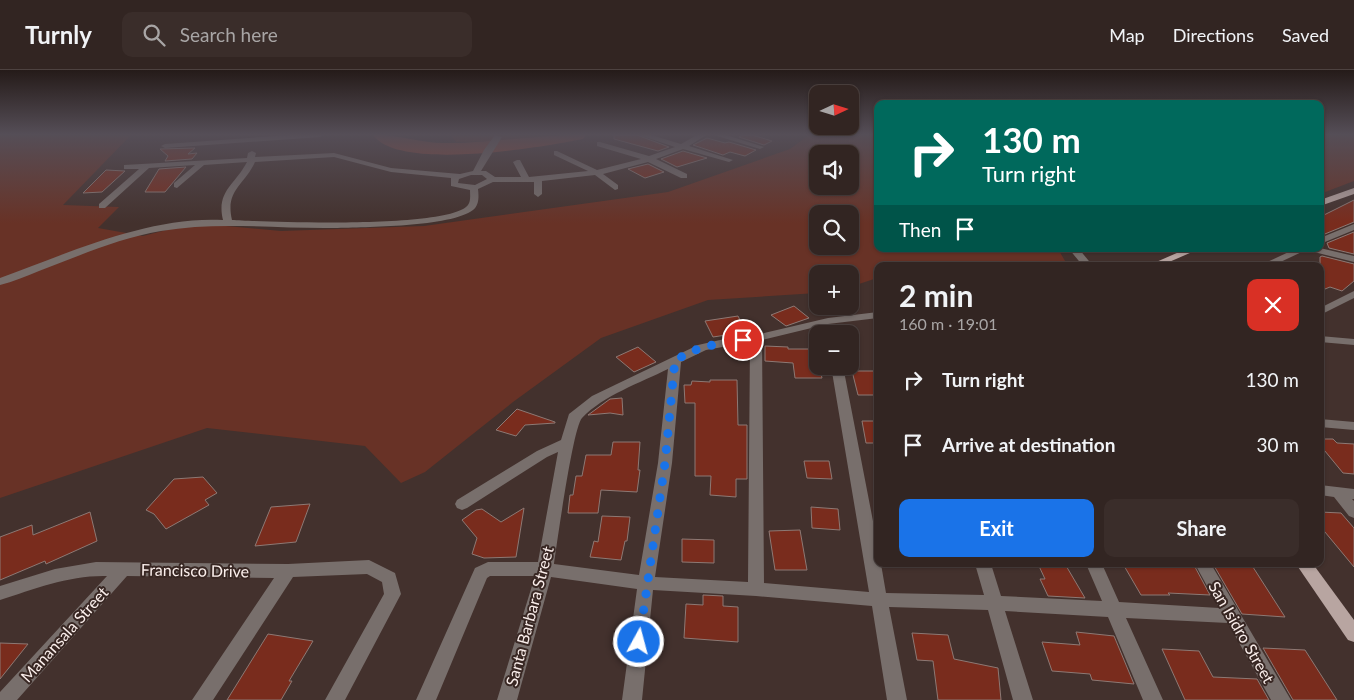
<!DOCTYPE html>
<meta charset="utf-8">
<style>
:root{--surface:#322522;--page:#3a2d2a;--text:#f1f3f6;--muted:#a8a5a5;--line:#4d4240;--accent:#1a73e8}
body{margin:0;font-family:Lato,sans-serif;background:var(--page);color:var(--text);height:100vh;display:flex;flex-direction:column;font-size:19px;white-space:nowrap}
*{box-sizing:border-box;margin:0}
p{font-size:16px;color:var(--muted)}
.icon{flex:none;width:28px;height:28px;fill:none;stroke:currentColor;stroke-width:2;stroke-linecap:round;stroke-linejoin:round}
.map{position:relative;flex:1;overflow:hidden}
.side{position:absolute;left:874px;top:192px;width:450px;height:305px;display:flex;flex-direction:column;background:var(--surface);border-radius:10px;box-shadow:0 1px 4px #0004,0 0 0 1px var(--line)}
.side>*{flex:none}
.banner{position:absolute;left:874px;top:30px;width:450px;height:152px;border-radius:10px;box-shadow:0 1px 4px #0004,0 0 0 1px var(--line);background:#00695c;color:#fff;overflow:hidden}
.needle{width:32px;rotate:86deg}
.controls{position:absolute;left:809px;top:15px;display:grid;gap:10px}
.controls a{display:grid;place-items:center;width:50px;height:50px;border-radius:10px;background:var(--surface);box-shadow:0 1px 4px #0004,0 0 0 1px var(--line);font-size:25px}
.pin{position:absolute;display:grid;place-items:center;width:42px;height:42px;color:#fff;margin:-21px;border:2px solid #fff;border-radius:50%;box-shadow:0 1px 5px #0007}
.me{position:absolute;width:55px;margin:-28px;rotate:7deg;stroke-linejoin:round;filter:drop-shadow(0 0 4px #0008)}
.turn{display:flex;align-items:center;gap:18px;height:105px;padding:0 25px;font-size:22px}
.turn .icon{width:65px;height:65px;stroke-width:2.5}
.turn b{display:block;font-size:35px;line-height:42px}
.then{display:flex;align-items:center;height:48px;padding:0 25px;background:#0003;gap:10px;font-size:19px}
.round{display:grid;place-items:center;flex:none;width:52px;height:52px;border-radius:10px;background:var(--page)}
.headline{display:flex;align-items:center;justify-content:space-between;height:85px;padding:0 25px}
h1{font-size:30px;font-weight:700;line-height:38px}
.button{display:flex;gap:10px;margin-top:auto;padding:10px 25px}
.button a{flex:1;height:58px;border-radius:10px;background:var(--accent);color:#fff;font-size:20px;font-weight:700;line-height:58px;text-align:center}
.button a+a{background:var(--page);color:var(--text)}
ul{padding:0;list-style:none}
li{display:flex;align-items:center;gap:15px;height:65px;padding:0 25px}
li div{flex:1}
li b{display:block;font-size:19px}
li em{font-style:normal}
header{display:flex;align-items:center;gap:30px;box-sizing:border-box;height:70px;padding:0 25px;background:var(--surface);border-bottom:1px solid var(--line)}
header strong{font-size:24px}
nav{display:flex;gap:28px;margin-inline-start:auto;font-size:18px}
.search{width:350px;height:45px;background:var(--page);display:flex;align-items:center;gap:12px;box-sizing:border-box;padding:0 18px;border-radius:10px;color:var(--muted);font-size:19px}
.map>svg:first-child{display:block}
</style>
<header>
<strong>Turnly</strong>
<div class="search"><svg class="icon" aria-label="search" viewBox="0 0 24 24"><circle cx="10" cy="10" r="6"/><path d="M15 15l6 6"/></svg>Search here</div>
<nav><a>Map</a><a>Directions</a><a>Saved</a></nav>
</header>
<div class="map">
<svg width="1354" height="630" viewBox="0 0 1354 630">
<rect width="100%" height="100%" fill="#43312d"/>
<g fill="#683226" fill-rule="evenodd">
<path d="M0,65h131l-68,70 56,2 -21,21 45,8 35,-9 27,-3 76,7 143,-5 244,-34 122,-43 19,-14h68l1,114h180l10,17 -150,-2 -6,2h-34l-1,12 -27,9v-13h-32l-1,19 -109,7 -107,38 -88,64 -88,70 -24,11 -36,-37 -158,-18 -207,70zM818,84h32v32h-32zM818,144h32v32h-32z"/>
<polygon points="451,65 564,65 512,71 456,72"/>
<polygon points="1320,65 1354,65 1354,111 1320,124"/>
</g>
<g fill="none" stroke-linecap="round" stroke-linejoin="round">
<path fill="#934434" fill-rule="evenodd" d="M373,65c26,-1 49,9 75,8 46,0 92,-9 138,-8l-3,4 -6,1c-39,8 -179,31 -204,-5z"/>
</g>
<g fill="#792c1d" stroke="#8d7974">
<polygon points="614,65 637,65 669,77 658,81 614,69"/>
<polygon points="743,65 752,65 772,71 764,75 739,67"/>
<polygon points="707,68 725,73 729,72 756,80 745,86 730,82 723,85 693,75"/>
<polygon points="195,78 188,84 197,83 192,89 165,91 168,86 160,79"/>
<polygon points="683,81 707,88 677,97 661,89"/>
<polygon points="648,94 664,102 645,108 628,99"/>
<polygon points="186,97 165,122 145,122 159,99"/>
<polygon points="106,100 125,101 102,122 83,123"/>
<polygon points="1354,130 1354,152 1320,166 1320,147"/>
<polygon points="1354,162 1354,184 1329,178 1327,173"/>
<polygon points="1322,186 1354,194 1354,211 1342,221 1330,217 1320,221 1320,187"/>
<polygon points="794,236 809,248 786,256 771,245"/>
<polygon points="738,246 746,262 713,267 705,251"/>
<polygon points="765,276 788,277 788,279 818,279 818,296 819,296 822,308 795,308 793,293 765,291"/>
<polygon points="638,277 656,292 634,302 616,287"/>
<polygon points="852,301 878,301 878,325 858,325"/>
<polygon points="710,310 737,310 738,355 747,355 747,409 736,409 736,427 710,425 711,406 695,406 695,333 685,333 684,315 691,315 692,311 710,312"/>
<polygon points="622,328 623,345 610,343 588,345 610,329"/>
<polygon points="517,339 555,352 555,353 525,355 516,366 496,360"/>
<polygon points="862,351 878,351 878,373 866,373"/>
<polygon points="1320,369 1333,369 1337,373 1354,374 1354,404 1343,403 1320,375"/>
<polygon points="613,372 640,372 638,400 640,400 637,422 601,420 598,443 568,443 570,425 573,425 576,406 582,406 586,385 611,385"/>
<polygon points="804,391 829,391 832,409 807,408"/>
<polygon points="203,407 217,423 205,430 209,435 166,459 154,444 146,440 174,409"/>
<polygon points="310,434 296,472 255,476 271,437"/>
<polygon points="811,437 838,439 840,460 812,458"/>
<polygon points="524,438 516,487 484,488 472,484 477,468 462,450 476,440 482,439 501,452"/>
<polygon points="90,442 97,471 46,494 45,491 0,510 0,467 32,455 33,465"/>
<polygon points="1320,442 1341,443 1354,458 1354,497 1320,456"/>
<polygon points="602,446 630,447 627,471 625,471 621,490 590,487 594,471 598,472"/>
<polygon points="800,460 807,500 775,500 769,461"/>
<polygon points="682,469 714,470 714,493 682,492"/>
<polygon points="1038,494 1065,494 1085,528 1048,526 1040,509 1045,509"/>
<polygon points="1123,494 1155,494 1195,497 1210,525 1168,523 1170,525 1141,525"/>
<polygon points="1213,494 1251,494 1285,547 1242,544"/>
<polygon points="703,525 723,526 723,536 738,537 738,572 684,568 686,534 703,535"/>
<polygon points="1076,562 1114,566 1134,614 1092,610 1090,604 1052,601 1042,572 1080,575"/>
<polygon points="912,563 948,565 954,589 998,598 1001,630 938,630 933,591 917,590"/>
<polygon points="268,564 313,571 289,611 292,611 281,630 227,630"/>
<polygon points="0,573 28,574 0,609"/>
<polygon points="1263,578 1305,580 1337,630 1293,630"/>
<polygon points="1162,579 1199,581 1213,607 1257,609 1269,630 1185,630"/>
</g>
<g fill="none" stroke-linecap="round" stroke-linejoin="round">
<g fill="#786f6c" fill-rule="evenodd">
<polygon points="290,65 324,65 320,67 165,78 161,76 165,74"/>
<path d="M495,65l7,2 -21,34h5l9,6h26l-8,-15 4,-2h3l9,17 59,-6 -34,-16v-4h3l40,19 44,-11 -44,-13v-4h3l49,14 26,-9 -36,-12h12l30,9 16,-9h9l-17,11 44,14 -4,2 -46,-13 -27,10 31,15v4h-6l-33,-16 -45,12 15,11v4l-3,1 -20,-15 -53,6v13l-4,3 -4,-3v-12h-41l-15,7c1,8 1,16 -5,21 -22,17 -109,17 -138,18 -58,1 -117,-7 -174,3 -42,7 -82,25 -122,40 -13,5 -26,11 -39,14v-7c69,-25 148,-62 223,-58 -7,-29 12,-35 24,-58l-43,3 -27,23 -3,-1v-4l21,-18 -46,3 -44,40h-6v-4l40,-35h-15v-4l123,-7 1,-5 4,-2 4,2 -1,4 79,-4 57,15 69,6 13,-3 11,-21zM334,87l57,15 60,6v8l19,4c0,5 1,11 -2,15 -18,24 -201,17 -236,15 -7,-30 12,-34 23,-58zM471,105h11l5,4 -12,6 -17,-2 1,-4z"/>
<polygon points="714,65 726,65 764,77 760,79"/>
<polygon points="1354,154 1354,160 1320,174 1320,168"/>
<polygon points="1320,178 1354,186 1354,192 1310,181 1308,179"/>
<polygon points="1069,179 1079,179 1093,196 1083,196"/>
<polygon points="1295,179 1308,179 1272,196 1259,196"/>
<polygon points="1354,221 1354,228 1320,245 1320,238"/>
<path d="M878,242v6l-50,6 -66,16 2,243 105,9 -38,-226h12l35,181v17h3l5,29 98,2 -9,-31h16l10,32 101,5 -16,-37h16l17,38 100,6 -24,-44h16l80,136h-20l-43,-77 -102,-5 37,82h-20l-35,-83 -103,-6 28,89h-20l-25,-90 -99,-3 18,93h-20l-15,-94 -116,-10 -103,-6 -11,110h-20l15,-111 -86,-12 -34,123h-20l38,-124h-45l-3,2 -51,122h-20l59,-132 13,-6h50l20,-110 -11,5 -80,51 -5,2 -5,-2 -2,-4 2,-4 80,-49 24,-11 8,-26 23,-18 106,-51 31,-7 27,-3 72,-17zM750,272l-2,240 -93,-5 17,-114 9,-101 25,-12zM668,299l-10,94 -19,112 -85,-11c3,-21 19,-137 28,-146 22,-23 58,-35 86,-49z"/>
<polygon points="1320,266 1354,269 1354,275 1320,272"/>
<polygon points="1320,349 1354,352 1354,360 1320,357"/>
<polygon points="1320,415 1354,419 1354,429 1352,429 1354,431 1354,448 1349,446 1334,427 1320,425"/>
<path d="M369,490l26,13 6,21 -56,106h-20l59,-106 -2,-12 -15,-8 -74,3 -80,123h-21l82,-122 -147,-2 -110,124h-17v-8l107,-116c-37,-1 -73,13 -107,24v-14l55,-17 41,-7 192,2z"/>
</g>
<g fill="#b8a5a1" fill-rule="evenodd">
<polygon points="1354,118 1354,124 1320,136 1320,130"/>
<polygon points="1186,179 1199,179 1160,196 1147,196"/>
<polygon points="1296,494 1313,494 1354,550 1354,572 1348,570"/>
</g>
</g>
<linearGradient id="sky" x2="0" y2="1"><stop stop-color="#251b19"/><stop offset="0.42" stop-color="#554e57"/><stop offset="1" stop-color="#554e57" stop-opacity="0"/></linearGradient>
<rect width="1354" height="153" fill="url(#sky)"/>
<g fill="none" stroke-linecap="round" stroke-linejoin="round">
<polyline stroke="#1a73e8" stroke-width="9" stroke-dasharray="0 16.2" points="639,572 665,393 675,290 702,277 743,270"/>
</g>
<g text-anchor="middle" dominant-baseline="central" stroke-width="4" stroke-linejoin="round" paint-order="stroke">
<g font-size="16" fill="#faeeeb" stroke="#382723">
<text transform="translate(195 500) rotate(1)">Francisco Drive</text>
<text transform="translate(529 546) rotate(-75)">Santa Barbara Street</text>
<text transform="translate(1242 562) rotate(60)">San Isidro Street</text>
<text transform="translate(64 564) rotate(-48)">Manansala Street</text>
</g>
</g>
</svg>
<div class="controls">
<a><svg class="needle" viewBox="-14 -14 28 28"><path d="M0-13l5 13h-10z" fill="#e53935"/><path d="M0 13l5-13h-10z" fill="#a8a5a5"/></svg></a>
<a><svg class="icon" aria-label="sound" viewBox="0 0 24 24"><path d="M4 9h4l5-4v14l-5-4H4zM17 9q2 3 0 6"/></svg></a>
<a><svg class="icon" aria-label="search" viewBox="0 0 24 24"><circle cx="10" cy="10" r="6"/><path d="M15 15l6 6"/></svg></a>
<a>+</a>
<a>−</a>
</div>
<div class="pin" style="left:743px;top:270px;background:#d93025"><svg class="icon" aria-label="arrive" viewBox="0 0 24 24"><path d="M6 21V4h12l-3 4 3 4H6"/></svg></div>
<svg class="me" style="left:639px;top:572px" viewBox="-20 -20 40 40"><circle r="17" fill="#1a73e8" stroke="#fff" stroke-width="3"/><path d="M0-11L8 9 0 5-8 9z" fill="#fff"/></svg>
<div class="banner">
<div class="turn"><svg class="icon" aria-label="right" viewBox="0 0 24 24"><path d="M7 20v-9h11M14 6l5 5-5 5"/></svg><div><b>130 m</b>Turn right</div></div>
<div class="then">Then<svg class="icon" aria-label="arrive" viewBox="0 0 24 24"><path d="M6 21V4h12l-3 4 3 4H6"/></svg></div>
</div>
<section class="side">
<div class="headline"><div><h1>2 min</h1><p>160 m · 19:01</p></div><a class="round" style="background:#d93025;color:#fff"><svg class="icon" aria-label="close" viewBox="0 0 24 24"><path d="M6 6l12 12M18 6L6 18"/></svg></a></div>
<ul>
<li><svg class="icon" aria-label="right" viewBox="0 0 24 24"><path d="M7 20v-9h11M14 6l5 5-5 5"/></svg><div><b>Turn right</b></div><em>130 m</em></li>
<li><svg class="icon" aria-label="arrive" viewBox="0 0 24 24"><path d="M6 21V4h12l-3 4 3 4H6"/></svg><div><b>Arrive at destination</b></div><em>30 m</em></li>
</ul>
<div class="button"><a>Exit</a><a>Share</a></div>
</section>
</div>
